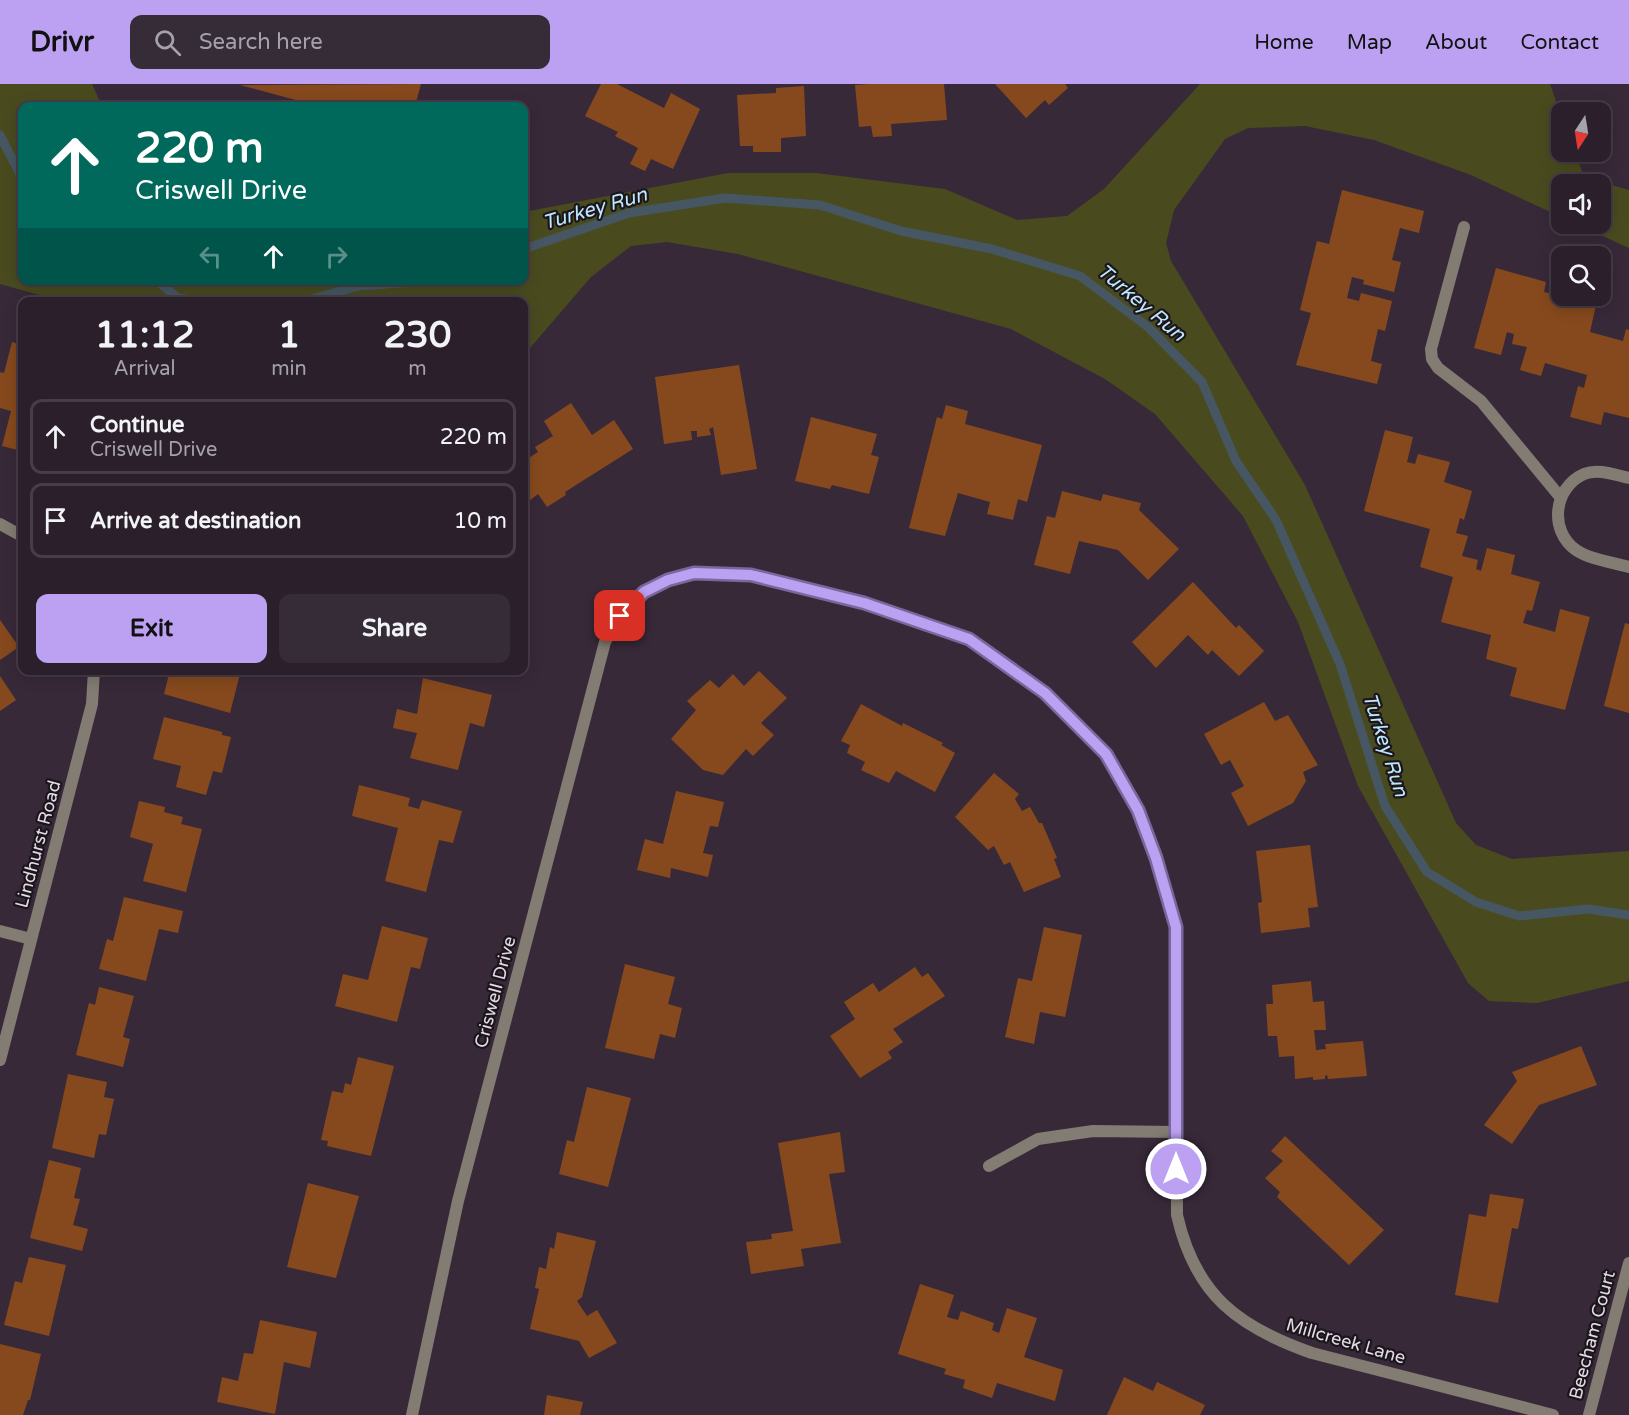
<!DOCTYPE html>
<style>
:root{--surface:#2a1f2b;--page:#362c37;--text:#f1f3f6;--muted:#a5a2a9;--line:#463d47;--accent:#bca0f2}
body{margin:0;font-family:"Varela Round",sans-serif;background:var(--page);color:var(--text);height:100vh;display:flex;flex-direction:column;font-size:22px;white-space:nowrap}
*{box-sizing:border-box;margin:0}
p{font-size:20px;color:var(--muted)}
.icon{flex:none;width:33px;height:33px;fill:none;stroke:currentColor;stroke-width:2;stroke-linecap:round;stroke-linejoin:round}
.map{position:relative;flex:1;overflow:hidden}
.sheet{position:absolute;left:18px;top:213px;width:510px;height:378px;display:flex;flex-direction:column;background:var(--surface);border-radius:12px;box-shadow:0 3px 15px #0003,0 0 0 2px var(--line)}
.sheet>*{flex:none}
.guide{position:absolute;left:18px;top:18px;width:510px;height:183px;border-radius:12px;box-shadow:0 3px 15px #0003,0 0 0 2px var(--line);background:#00695c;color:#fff;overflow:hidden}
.needle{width:39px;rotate:192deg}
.buttons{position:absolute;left:1551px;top:18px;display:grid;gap:12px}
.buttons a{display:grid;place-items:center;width:60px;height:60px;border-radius:12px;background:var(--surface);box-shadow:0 3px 15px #0003,0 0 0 2px var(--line);font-size:30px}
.pin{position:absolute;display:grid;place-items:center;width:51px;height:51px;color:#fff;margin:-26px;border-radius:12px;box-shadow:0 3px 9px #0006}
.me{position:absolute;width:66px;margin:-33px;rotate:0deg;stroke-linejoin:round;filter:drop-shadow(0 0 4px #0008)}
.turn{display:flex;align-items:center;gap:21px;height:126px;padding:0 18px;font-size:27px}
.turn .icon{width:78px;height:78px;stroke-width:2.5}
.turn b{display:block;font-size:42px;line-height:51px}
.lanes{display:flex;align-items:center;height:57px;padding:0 18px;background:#0003;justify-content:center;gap:30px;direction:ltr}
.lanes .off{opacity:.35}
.eta{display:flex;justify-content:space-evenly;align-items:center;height:102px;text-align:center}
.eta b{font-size:36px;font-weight:700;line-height:42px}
.cta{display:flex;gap:12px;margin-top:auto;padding:12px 18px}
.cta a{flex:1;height:69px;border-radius:12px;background:var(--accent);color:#111;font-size:24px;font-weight:700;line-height:69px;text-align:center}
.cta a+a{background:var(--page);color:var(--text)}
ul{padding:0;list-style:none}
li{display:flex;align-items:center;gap:18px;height:75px;margin:0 12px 9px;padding:0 6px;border:3px solid var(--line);border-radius:12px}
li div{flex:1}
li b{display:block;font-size:22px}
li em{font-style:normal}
header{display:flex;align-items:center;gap:36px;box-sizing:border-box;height:84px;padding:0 30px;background:var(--accent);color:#111}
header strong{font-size:28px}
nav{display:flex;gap:33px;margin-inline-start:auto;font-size:21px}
.search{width:420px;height:54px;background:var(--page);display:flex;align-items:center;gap:15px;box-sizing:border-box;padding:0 21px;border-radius:12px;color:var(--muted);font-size:22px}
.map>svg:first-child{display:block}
</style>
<header>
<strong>Drivr</strong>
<div class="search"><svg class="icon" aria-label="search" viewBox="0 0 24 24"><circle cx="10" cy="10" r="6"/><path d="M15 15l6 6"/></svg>Search here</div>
<nav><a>Home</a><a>Map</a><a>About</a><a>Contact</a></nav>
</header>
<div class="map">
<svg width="1629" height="1331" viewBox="0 0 1629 1331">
<rect width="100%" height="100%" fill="#382939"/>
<polygon fill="#494b1f" points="0,0 92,0 102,22 22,22 22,196 524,196 524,128 728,89 816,89 945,105 1017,136 1067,132 1104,105 1200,0 1550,0 1561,32 1562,68 1575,68 1584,93 1629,106 1629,164 1576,140 1600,140 1600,100 1562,100 1561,133 1471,91 1374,56 1305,42 1248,44 1225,55 1174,126 1166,159 1171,177 1305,401 1456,739 1476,761 1512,775 1629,767 1629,897 1537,919 1489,917 1468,899 1358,702 1298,538 1243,432 1155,330 1105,295 1011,245 738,170 667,158 631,162 591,193 524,271 524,218 61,217 0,200"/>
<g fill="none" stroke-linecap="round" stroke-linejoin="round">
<g stroke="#465763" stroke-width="9">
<polyline points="0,51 22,94"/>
<polyline points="524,165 629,129 725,114 820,121 901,147 992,165 1080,192 1148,243 1202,298 1236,377 1276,436 1340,580 1385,722 1427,788 1476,818 1519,832 1588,825 1629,831"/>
<polyline points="156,196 178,214 204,218"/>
<polyline points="301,218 359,202 443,196"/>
</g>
</g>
<g fill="#86491d">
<polygon points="421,0 415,22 318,22 240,1"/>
<polygon points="601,0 617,0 664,24 671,9 700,25 673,85 651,75 645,87 630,80 638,64 615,52 618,48 585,32"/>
<polygon points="870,0 944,0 947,36 891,40 892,52 873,53 871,42 859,43 855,1"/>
<polygon points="995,0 1065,0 1068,4 1049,21 1045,16 1026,34"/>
<polygon points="804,2 806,52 781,54 781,68 753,68 753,62 740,62 737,11 776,9 776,4"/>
<polygon points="1342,106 1424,127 1419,149 1400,144 1392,176 1401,178 1394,208 1363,200 1364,196 1352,193 1347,214 1359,217 1361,209 1392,217 1385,247 1378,245 1371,277 1382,280 1377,300 1296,281 1311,229 1300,226 1317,157 1329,160"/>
<polygon points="1496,184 1546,198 1544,208 1596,221 1590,248 1623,257 1626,245 1629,246 1629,334 1604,328 1601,341 1570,333 1578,302 1584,304 1587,291 1545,279 1541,292 1520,286 1527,263 1512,260 1514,250 1507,248 1501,271 1474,264"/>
<polygon points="12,258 22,261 22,367 2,362 11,327 0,324 0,288 4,289"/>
<polygon points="739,281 757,385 721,391 713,343 709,345 711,351 697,353 697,347 691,347 692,356 664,360 655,293"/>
<polygon points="571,319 592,351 614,336 633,365 565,408 566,411 547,423 538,410 529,417 524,408 524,398 527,395 524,390 524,377 538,368 535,363 553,352 544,337"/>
<polygon points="946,321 968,327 965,340 1042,361 1027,418 1018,415 1013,436 987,430 990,418 958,409 945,452 909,444 937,333 942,335"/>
<polygon points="811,333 877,350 871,371 879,373 869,410 832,401 830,405 795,397"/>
<polygon points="1385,346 1413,353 1407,378 1415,380 1418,370 1450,378 1444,398 1472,407 1464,436 1460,434 1456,449 1468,452 1462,472 1478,476 1476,485 1481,487 1487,464 1515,471 1511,490 1540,498 1532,527 1527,526 1523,539 1555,548 1560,525 1590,533 1565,626 1510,612 1517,584 1486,575 1491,551 1441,538 1453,493 1420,483 1430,445 1364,427"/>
<polygon points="1062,407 1101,417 1103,410 1141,419 1139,426 1179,465 1148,496 1118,466 1079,457 1070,490 1034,481 1047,432 1055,434"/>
<polygon points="1193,498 1236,544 1239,541 1264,567 1239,592 1212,566 1208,571 1188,551 1156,584 1132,558"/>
<polygon points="0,536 19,563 0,576"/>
<polygon points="1625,539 1629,540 1629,629 1604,622"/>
<polygon points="170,586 241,586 230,629 164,610"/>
<polygon points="759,587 787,614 761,639 774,651 753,672 746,665 723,691 703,686 671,655 696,626 687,617 710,596 719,604 733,590 744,602"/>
<polygon points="0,592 16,616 0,627"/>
<polygon points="423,594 492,611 484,643 470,639 458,686 410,674 417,649 393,644 397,625 417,630"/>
<polygon points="1264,618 1275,637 1288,631 1318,681 1303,688 1306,697 1293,719 1248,742 1231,709 1244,702 1230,676 1221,681 1204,650"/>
<polygon points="861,620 902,642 903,639 943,659 941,661 955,669 935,708 896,687 889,699 861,686 865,678 847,669 850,661 841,657"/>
<polygon points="164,633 222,648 222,651 231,653 222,689 213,687 206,711 176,703 181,682 153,675"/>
<polygon points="994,689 1019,710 1015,715 1022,727 1030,723 1039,739 1042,739 1057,774 1054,775 1061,793 1024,808 1010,778 1004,781 994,762 988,766 955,733"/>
<polygon points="359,701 410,714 408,722 419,725 422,716 462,727 453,759 439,756 426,808 385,797 398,744 352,732"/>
<polygon points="676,707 724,718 718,743 710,742 703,769 713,771 708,793 671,784 670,794 637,786 645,755 663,760"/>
<polygon points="139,717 165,723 164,728 183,733 181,740 202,745 186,808 143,797 153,760 130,753"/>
<polygon points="1310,761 1318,823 1308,824 1310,843 1261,849 1258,819 1262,818 1256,767"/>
<polygon points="124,813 183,827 178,849 159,845 146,897 99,885 107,855 113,857"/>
<polygon points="382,842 428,854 420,885 411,883 397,938 335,922 343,890 368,896"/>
<polygon points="1044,843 1082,851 1065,933 1040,928 1034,960 1005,953 1018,894 1032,897"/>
<polygon points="625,880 675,893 668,920 682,924 675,954 660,950 654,975 605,964"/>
<polygon points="915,883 922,893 928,889 945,912 893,945 903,958 888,968 892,974 860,994 830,952 855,935 844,918 873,899 879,908"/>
<polygon points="1311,897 1313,918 1324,917 1326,946 1314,946 1316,966 1326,965 1325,960 1363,957 1367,992 1328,995 1327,991 1325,992 1325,995 1313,996 1313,993 1295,995 1294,972 1279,973 1277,952 1268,952 1266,920 1273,920 1272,901"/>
<polygon points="99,903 134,912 123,953 130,955 123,983 76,971 89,919 95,921"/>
<polygon points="1581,962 1597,1001 1539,1021 1512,1060 1484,1041 1517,997 1512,988"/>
<polygon points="358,973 394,982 371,1072 327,1062 328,1057 321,1056 332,1007 343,1009 345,999 351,1001"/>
<polygon points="68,990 107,998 104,1013 114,1015 106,1051 99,1050 94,1074 52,1064"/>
<polygon points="587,1003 631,1014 608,1103 559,1090 567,1056 574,1058"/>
<polygon points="840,1048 845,1088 829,1090 841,1159 801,1165 804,1182 751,1190 746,1158 772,1155 771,1150 793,1147 778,1059"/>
<polygon points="1285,1052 1384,1146 1349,1181 1277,1113 1280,1108 1265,1094 1283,1077 1271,1067"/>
<polygon points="49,1076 81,1084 74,1114 80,1115 73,1141 88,1145 82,1167 30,1154"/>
<polygon points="308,1099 359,1112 336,1194 287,1183"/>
<polygon points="1490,1110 1524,1115 1518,1145 1512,1144 1498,1219 1455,1211 1469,1130 1486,1133"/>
<polygon points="557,1148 596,1157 582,1213 577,1217 587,1232 597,1226 617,1259 589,1274 579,1257 530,1245 539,1205 535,1204 539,1183 546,1185 550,1163 554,1165"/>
<polygon points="29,1173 66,1181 49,1252 4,1241 15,1197 22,1199"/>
<polygon points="920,1200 954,1211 947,1233 958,1236 961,1227 994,1239 992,1246 999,1249 1007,1224 1037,1234 1024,1273 1063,1286 1055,1317 997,1299 992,1314 963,1304 965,1296 944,1290 946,1285 898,1270"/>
<polygon points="260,1236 317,1248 310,1284 284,1278 275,1330 217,1318 222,1293 238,1297 244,1269 253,1270"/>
<polygon points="0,1260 41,1270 30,1316 28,1316 23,1331 0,1331"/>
<polygon points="1124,1293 1153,1307 1157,1298 1205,1321 1200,1331 1107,1331"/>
<polygon points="547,1311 583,1318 580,1331 544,1331"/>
</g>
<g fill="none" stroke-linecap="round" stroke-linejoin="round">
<g stroke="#827c73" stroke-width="12">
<polyline points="1464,143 1431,265 1432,275 1438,284 1481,317 1561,414"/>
<path d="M1629,394c-14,-3 -31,-10 -45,-4 -31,14 -35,57 -8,76 15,10 36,12 53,17"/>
</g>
<g stroke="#827c73" stroke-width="12">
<polyline points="0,440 22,452"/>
<polyline points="0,847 31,855"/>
<polyline points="0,976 92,620 94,586"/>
<polyline points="989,1082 1038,1055 1093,1047 1176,1048"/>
<path d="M412,1331l46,-214 147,-559 15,-26 24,-24 24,-12 27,-7 56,2 113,28 105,36 76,54 61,61 32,56 19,48 19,69 1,288c18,80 61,112 135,138l241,62"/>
<polyline points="1589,1331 1629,1179"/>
</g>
</g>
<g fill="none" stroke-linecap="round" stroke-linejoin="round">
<g stroke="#7a689d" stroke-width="15">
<polyline id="route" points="620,532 644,508 668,496 694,489 751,491 864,519 969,555 1045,609 1106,670 1138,726 1156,774 1176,843 1176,1085"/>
</g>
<use href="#route" stroke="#bca0f2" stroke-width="10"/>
</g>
<g text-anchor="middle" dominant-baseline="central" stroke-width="4.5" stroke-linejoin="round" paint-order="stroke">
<g font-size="18" fill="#e4dae5" stroke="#1b151c">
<text transform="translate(38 760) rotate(-75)">Lindhurst Road</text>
<text transform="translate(495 908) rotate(-75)">Criswell Drive</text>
<text transform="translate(1592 1251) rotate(-75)">Beecham Court</text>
<text transform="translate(1346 1257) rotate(16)">Millcreek Lane</text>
</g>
<g font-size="20" font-style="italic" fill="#bee8fd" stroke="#1b151c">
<text transform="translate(595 125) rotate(-16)">Turkey Run</text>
<text transform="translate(1141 219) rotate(40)">Turkey Run</text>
<text transform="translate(1385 661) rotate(72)">Turkey Run</text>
</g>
</g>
</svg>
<div class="buttons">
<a><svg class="needle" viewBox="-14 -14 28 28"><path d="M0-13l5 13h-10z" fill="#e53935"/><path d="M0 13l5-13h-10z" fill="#a5a2a9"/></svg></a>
<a><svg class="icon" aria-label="sound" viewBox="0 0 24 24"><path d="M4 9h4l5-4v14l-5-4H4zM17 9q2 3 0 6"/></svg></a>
<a><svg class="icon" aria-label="search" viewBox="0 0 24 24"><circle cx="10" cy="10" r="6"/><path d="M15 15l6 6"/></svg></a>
</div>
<div class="pin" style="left:620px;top:532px;background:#d93025"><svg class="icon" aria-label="arrive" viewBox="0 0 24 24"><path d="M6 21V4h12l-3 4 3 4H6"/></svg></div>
<svg class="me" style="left:1176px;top:1085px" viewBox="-20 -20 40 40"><circle r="17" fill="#bca0f2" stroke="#fff" stroke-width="3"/><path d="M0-11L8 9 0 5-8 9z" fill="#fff"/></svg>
<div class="guide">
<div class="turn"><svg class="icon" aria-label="ahead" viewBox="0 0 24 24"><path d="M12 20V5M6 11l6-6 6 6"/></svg><div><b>220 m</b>Criswell Drive</div></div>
<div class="lanes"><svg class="icon off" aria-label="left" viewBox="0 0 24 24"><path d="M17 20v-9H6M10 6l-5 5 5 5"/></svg><svg class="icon" aria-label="ahead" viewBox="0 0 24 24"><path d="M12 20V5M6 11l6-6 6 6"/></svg><svg class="icon off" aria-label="right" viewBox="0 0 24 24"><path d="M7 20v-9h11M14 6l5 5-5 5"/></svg></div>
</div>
<section class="sheet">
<div class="eta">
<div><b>11:12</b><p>Arrival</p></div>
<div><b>1</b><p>min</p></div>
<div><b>230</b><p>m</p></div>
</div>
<ul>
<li><svg class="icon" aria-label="ahead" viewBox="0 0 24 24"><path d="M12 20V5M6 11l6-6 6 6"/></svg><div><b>Continue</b><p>Criswell Drive</p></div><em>220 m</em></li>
<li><svg class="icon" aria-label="arrive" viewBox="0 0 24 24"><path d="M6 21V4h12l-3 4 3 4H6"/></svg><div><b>Arrive at destination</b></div><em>10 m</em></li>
</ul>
<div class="cta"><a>Exit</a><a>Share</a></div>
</section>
</div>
